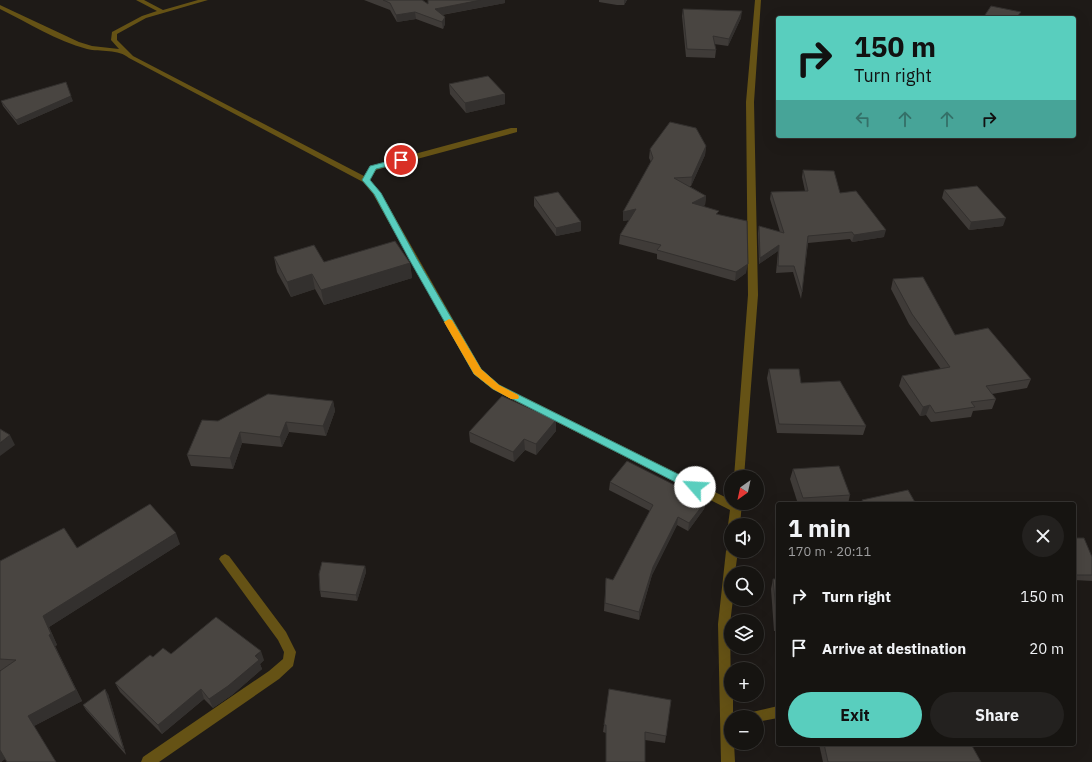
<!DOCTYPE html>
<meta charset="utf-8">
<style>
:root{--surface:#161411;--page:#23211f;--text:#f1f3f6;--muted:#9e9e9f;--line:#353331;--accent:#59cebe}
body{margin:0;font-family:"IBM Plex Sans",sans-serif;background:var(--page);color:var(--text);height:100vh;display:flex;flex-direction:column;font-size:15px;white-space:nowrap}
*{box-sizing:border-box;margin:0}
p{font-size:13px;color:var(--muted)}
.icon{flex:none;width:22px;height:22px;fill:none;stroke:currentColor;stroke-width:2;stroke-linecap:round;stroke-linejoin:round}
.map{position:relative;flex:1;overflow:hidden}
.sheet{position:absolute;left:776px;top:502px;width:300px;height:244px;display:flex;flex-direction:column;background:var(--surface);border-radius:4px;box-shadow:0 4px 16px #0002,0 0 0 1px var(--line)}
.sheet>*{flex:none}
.top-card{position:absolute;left:776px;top:16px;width:300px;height:122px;border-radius:4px;box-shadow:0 4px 16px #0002,0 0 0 1px var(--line);background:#59cebe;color:#111;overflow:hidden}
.needle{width:26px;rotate:213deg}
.controls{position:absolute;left:724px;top:470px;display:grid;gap:8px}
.controls a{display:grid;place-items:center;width:40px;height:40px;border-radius:50%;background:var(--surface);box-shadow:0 4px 16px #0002,0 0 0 1px var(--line);font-size:20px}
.pin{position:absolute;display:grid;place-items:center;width:34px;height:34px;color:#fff;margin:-17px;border:2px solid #fff;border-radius:50%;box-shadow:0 1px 4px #0007}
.me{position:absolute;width:44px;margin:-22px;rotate:296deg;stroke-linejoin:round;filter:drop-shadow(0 0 3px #0008)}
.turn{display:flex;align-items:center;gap:14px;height:84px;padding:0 12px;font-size:18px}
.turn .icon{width:52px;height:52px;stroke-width:2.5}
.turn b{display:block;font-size:28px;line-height:34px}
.lanes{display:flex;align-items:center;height:38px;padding:0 12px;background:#0003;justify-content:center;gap:20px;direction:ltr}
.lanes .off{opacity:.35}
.round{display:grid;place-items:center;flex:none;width:42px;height:42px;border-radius:21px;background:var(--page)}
.overview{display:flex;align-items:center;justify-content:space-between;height:68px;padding:0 12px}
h1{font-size:24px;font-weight:800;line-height:30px}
.primary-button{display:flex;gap:8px;margin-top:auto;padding:8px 12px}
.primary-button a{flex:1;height:46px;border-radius:24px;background:var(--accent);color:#111;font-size:16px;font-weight:800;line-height:46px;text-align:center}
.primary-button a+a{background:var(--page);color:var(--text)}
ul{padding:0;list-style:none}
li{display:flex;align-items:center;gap:12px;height:52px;padding:0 12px}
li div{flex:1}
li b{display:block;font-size:15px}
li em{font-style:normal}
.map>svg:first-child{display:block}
</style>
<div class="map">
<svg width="1092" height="762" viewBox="0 0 1092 762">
<rect width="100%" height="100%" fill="#1e1a17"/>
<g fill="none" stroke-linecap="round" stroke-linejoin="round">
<g fill="#655215" fill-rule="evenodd">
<path d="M136,0h8l19,10 35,-10h10l-62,18 -29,16v6l16,16 231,120 6,-10 141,-38h6v4l-141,38 -6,10 11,13 101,177 18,15 231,115v3h11l-2,22h-9l-1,3 -2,-3 2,-15 -238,-121 -18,-15 -101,-180 -10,-12 -234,-124c-10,-9 -29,-6 -42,-9 -31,-8 -58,-26 -87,-40v-4l2,1 77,36 13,4 27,3 -8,-9 1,-8 30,-16 15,-5z"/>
<polygon points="755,0 761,0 754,102 758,295 744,477 734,477 748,295 746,102"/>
<polygon points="731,547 731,551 738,551 735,573 731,573 731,599 733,599 730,624 731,695 733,695 733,717 731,717 731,743 734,743 735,762 721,762 718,624 726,551 728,548"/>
<polygon points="225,554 229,556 286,632 296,652 293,666 279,679 159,762 141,762 143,757 269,671 283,659 284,652 278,640 221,562 219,559 221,556"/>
<polygon points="778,706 778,718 757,722 757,717 746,717 748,713"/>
</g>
</g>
<g fill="#3f3b38">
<polygon points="364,0 422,0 428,4 505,3 442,15 445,17 445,24 443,29 416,19 397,22 390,10"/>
<polygon points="599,0 627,0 624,5 617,5 599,2"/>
<polygon points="683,9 741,18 728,46 714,44 716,50 715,58 686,57 682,16"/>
<polygon points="449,84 505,94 505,104 466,113 450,94"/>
<polygon points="1,101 73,101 18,125 3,106"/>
<polygon points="706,146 705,155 691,186 689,186 706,196 705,205 703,206 718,214 746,273 735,281 657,259 657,254 619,244 620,235 629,220 623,221 651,162 649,158 650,149"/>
<polygon points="803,170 840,193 884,237 852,242 850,239 808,243 802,292 801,299 793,272 776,273 778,251 759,264 758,233 759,226 780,232 770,199 771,192 805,191 802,177"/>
<polygon points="944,190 1003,226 969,230 942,198"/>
<polygon points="534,197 581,231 556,236 534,206"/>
<polygon points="274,257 324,262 410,263 412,278 324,305 315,289 291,297 277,272"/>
<polygon points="893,279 955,335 1031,379 1027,388 992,394 996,399 992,409 973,411 971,417 931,422 926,415 920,416 899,386 902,376 941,369 909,324 891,289"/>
<polygon points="769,369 866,426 863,435 777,433 767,378"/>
<polygon points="333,401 335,411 326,436 289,432 282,447 242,443 233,469 191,466 187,455 218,421"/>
<polygon points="556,420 556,431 536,455 525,450 514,462 470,442 469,432"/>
<polygon points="793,469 850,495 848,504 798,504 790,479"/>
<polygon points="610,482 706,501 704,509 688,531 677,525 652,575 639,620 604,611 606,578 613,580 650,511 609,490"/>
<polygon points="862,500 916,504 861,504"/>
<polygon points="1074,538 1092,557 1092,581 1074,580"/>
<polygon points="180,544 49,627 57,645 55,646 82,701 34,726 5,759 1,762 0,762 1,670 0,670 0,561 77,548"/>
<polygon points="365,566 366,572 357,601 321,597 320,591"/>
<polygon points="773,579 778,579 778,678 777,678 776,631 774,631 771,589"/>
<polygon points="171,654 264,660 260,664 262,669 232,695 213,708 204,699 162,734 120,692 115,683 153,657"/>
<polygon points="108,694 126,755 86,710 83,705"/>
<polygon points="671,700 665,743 645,740 645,762 606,762 606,733 603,732 604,725"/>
<polygon points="819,744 971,744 981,762 823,762"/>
</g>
<g fill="#33302e">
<polygon points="481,0 505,0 505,3 435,16 435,9"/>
<polygon points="624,0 627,0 624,5"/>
<polygon points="742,11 741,18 728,46 729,39"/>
<polygon points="415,12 416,19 397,22 396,15"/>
<polygon points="445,17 445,24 443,29 442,22"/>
<polygon points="505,94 505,104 466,113 465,103"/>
<polygon points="71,96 73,101 18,125 16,120"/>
<polygon points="706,146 705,155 691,186 692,177"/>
<polygon points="706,196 705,205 691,212 692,203"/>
<polygon points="636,209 635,219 623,221 623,212"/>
<polygon points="1006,218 1003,226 969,230 971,222"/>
<polygon points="581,222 581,231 556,236 556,228"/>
<polygon points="886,230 884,237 852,242 854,235"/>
<polygon points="779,245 778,251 759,264 760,258"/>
<polygon points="410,263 412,278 324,305 321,290"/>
<polygon points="748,264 746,273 735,281 736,272"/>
<polygon points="312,274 315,289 291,297 287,282"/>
<polygon points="333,401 335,411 326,436 323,426"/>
<polygon points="930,405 926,415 920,416 923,407"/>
<polygon points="556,420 556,431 536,455 536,444"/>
<polygon points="286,422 289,432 282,447 280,437"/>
<polygon points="240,432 242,443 233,469 230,458"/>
<polygon points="10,435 15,445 0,456 0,443"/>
<polygon points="524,439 525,450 514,462 513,452"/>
<polygon points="706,501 704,509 688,531 689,523"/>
<polygon points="678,517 677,525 652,575 639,620 639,612 653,567"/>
<polygon points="176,533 180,544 49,627 57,645 55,646 82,701 34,726 28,716 49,635 43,616"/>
<polygon points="365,566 366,572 357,601 356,595"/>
<polygon points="261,651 264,660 260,664 262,669 232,695 213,708 209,699"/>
<polygon points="105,689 108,694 126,755 124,750"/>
<polygon points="201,689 204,699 162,734 158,725"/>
<polygon points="0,750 6,758 1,762 0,762"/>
</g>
<g fill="#494541" stroke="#33302e">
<polygon points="383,0 422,0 428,4 428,0 481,0 435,9 445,17 442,22 415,12 396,15 390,3"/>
<polygon points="991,6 1021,12 1016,18 983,18"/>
<polygon points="683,9 742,11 729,39 713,36 716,50 687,49"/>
<polygon points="488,76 505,94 465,103 449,84"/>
<polygon points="66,82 71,96 16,120 1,101"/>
<polygon points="670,122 696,128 706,146 692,177 674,178 706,196 692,203 719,211 716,214 747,221 748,264 736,272 657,250 661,245 620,235 636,209 623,212 653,158 650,149"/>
<polygon points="803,170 834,171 840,193 856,191 886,230 854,235 852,232 808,236 802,292 794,266 778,266 779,245 760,258 759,226 784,233 771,192 808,191"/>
<polygon points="977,186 1006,218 971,222 944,190"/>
<polygon points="558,192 581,222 556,228 534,197"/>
<polygon points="395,241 410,263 321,290 312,274 287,282 274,257 314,245 324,262"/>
<polygon points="923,277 955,335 988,328 1031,379 986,386 996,399 971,402 975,407 935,413 930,405 923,407 902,376 950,367 912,314 893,279"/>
<polygon points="769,369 799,369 801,383 840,381 866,426 779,424"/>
<polygon points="268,394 333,401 323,426 286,422 280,437 240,432 230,458 187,455 202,420 218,421"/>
<polygon points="502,396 556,420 536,444 524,439 513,452 469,432"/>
<polygon points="0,429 10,435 0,443"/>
<polygon points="627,461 706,501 689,523 678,517 653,567 639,612 605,603 606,578 613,580 653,505 610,482"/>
<polygon points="839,466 850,495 803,498 793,469"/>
<polygon points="908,490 916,504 865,504 862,500"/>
<polygon points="150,504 176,533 43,616 51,634 49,635 76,690 28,716 56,762 7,762 0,750 0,671 16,660 0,659 0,561 64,528 77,548"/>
<polygon points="1074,538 1084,538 1092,557 1092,575 1074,575"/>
<polygon points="322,562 365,566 356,595 320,591 319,574"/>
<polygon points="773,579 778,579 778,621 777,621"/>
<polygon points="216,617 261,651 255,656 259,660 228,686 209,699 201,689 158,725 115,683 150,655 153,657 163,648 171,654"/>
<polygon points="105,689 124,750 83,705"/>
<polygon points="609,689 671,700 666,736 645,732 645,762 606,762 606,725 604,725"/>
<polygon points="824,744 971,744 981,762 828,762"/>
</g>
<polygon fill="#59cebe" stroke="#3a867c" points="401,158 404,158 404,162 376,169 370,180 381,193 417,259 481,369 499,385 698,484 700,487 698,490 691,490 493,389 474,374 409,259 374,194 362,180 370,166"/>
<polygon fill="#f59e0b" points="449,319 452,320 481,369 499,385 518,395 519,397 518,399 511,399 493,389 474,374 444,322"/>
</svg>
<div class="controls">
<a><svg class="needle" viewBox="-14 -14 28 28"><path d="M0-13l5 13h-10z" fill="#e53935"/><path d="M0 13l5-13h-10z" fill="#9e9e9f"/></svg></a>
<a><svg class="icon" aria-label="sound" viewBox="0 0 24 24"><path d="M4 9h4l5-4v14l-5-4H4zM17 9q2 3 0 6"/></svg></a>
<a><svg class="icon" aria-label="search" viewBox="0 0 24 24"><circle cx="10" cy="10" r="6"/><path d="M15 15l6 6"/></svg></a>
<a><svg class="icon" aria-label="layers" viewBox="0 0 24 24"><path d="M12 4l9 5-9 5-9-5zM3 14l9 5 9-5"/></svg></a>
<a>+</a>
<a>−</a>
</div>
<div class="pin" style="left:401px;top:160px;background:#d93025"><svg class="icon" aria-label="arrive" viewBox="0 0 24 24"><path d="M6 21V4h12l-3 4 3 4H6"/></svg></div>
<svg class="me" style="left:695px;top:487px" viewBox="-20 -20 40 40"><circle r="19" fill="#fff"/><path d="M0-13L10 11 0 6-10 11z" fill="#59cebe"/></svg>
<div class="top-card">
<div class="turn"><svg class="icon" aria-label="right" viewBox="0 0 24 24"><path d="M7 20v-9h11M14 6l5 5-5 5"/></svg><div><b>150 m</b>Turn right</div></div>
<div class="lanes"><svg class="icon off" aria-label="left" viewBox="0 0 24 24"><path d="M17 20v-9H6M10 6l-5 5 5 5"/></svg><svg class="icon off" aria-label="ahead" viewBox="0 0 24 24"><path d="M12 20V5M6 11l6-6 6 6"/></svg><svg class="icon off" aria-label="ahead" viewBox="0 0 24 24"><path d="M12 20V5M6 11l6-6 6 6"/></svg><svg class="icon" aria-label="right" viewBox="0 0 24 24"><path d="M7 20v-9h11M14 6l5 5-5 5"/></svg></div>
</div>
<section class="sheet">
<div class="overview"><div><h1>1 min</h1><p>170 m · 20:11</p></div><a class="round"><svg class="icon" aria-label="close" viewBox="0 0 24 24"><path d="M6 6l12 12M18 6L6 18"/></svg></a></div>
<ul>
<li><svg class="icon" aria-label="right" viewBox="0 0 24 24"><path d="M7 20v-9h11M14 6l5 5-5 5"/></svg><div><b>Turn right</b></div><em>150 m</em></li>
<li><svg class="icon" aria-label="arrive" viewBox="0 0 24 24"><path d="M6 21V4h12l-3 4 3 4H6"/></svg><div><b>Arrive at destination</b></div><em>20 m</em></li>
</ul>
<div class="primary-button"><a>Exit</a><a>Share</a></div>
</section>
</div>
